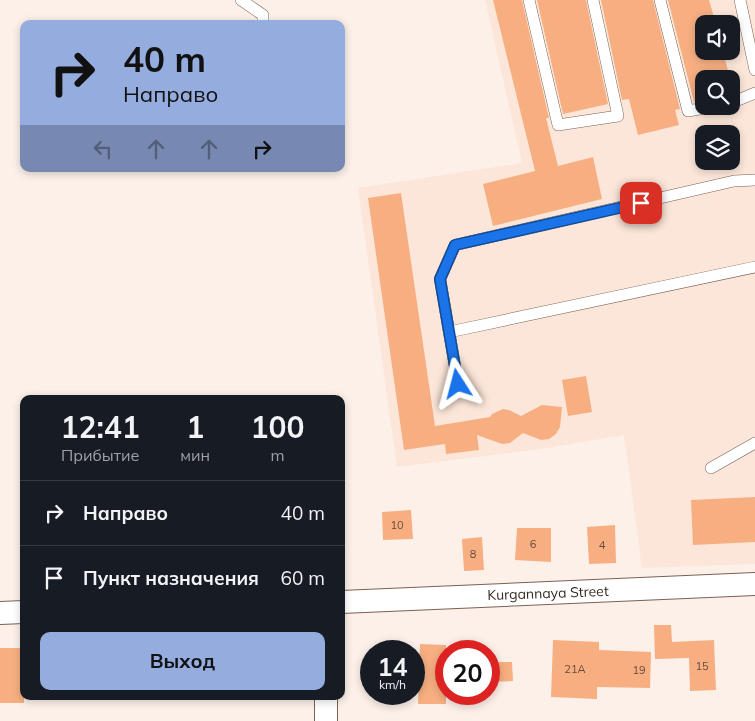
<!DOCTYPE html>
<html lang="ru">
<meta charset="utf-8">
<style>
:root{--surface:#171b24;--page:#20242c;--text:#f1f3f6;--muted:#9ea1a6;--line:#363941;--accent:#95acdf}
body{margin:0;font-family:Mulish,sans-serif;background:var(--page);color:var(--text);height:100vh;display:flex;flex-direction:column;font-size:19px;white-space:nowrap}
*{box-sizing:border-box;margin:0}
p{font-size:16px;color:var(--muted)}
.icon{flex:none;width:28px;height:28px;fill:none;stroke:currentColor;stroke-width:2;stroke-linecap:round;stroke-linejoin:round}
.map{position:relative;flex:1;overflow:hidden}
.drawer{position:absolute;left:20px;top:395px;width:325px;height:305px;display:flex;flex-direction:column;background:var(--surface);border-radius:10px;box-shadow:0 2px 8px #0003}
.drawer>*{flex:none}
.hud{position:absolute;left:20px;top:20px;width:325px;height:152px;border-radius:10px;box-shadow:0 2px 8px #0003;background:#95acdf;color:#111;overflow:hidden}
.buttons{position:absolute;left:695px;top:15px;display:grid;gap:10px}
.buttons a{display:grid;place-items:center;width:45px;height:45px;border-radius:10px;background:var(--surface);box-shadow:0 2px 8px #0003;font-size:25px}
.speed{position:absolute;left:360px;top:640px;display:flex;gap:10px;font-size:25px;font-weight:700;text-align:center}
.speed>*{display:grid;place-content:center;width:65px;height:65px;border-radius:50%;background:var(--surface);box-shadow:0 2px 8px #0003;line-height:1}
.speed small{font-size:12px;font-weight:400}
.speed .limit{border:8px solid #d22;background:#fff;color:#111}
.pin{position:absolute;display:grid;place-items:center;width:42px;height:42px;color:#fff;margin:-21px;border-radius:10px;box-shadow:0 2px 8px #0006}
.me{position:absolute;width:55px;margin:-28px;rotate:351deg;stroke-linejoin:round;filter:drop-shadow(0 0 4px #0008)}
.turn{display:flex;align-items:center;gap:18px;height:105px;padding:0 20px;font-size:22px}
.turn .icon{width:65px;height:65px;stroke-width:2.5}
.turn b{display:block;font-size:35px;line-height:42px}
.lanes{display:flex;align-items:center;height:48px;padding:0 20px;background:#0003;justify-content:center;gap:25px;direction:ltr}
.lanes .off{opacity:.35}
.eta{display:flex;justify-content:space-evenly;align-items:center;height:85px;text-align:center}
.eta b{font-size:30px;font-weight:700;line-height:35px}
.button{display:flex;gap:10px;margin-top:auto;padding:10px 20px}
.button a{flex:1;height:58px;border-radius:10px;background:var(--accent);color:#111;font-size:20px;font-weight:700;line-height:58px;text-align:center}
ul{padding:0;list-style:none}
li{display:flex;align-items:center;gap:15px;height:65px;padding:0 20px;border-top:1px solid var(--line)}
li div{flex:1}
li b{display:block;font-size:19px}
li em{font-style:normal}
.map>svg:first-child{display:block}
</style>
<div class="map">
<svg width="755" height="721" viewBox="0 0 755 721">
<rect width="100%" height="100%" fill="#fcf0e9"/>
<path fill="#fce6d9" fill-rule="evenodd" d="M485,0h270v564l-113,4 -18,-133 -83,14 -144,18 -39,-279 164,-25zM704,24h27v27h-27zM704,79h27v27h-27zM704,134h27v27h-27z"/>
<g fill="#f7af82">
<polygon points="493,0 522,0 549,118 546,118 558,166 593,157 602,199 493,226 483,184 535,171"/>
<polygon points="537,0 586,0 608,104 563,114"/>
<polygon points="601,0 653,0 680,109 675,110 679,125 638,135 629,99 622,100"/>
<polygon points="668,0 709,0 716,24 704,24 704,51 723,51 730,79 704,79 704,101 694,102"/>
<polygon points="401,193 435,426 490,417 492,414 503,409 509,410 521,416 542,405 562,407 560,427 556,434 549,439 541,440 523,433 510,443 502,444 477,435 479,450 446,454 445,444 404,450 368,198"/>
<polygon points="586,376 592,412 568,416 562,380"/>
<polygon points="755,497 755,542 693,545 691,500"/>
<polygon points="411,510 413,539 383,540 382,512"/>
<polygon points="615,525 616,563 589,564 587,527"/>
<polygon points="517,528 551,528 551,562 515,560"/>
<polygon points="482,537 484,570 464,571 462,539"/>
<polygon points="654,625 671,625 672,642 714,640 716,690 690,691 689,658 655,659"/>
<polygon points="553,640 599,642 599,650 651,652 650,688 597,687 597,699 551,697"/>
<polygon points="420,644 446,645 446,704 418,704"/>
<rect x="0" y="648" width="24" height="55"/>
<polygon points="489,662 512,662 513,681 489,682"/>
</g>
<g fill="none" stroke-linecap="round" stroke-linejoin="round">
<g stroke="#7a6253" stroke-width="12">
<g id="service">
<polyline points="241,0 263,15 263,24"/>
<polyline points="529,0 558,125 618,116 593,0"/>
<polyline points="660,0 688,111 716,106"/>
<polyline points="740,0 755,70"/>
<polyline points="731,103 755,93"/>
<polyline points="449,332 755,267"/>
<polyline points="458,384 440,279 455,245 734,181 755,180"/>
<polyline points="711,468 755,443"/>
</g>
</g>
<g stroke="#7a6253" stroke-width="24">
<g id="minor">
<polyline points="341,602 755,584"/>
<polyline points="0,613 24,612"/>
<polyline points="326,696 326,721"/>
</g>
</g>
<use href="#service" stroke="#fff" stroke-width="11"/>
<use href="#minor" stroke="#fff" stroke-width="22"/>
</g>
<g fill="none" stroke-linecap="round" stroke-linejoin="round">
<g stroke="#114b97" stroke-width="12">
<polyline id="route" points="458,384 440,279 455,245 641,203"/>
</g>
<use href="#route" stroke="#1a73e8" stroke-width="9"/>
</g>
<g text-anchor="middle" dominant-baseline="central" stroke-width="4.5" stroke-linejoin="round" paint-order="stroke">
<g font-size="11" fill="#664b3b">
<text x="397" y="525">10</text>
<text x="533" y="544">6</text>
<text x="602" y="545">4</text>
<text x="473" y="554">8</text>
<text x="702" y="666">15</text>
<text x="575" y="669">21А</text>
<text x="639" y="670">19</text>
</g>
<g font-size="14" fill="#352a23" stroke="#fff">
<text transform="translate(548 593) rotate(-2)">Kurgannaya Street</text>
</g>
</g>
</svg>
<div class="buttons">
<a><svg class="icon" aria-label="sound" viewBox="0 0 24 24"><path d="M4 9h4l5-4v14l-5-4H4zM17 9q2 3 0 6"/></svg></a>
<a><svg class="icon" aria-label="search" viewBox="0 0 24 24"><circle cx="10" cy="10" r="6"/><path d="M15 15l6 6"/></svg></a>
<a><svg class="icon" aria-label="layers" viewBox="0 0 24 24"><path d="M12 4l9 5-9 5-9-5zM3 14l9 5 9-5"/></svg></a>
</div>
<div class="speed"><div>14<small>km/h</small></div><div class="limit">20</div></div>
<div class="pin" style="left:641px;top:203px;background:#d93025"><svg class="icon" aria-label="arrive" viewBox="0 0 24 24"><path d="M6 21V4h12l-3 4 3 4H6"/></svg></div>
<svg class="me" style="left:458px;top:384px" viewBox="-20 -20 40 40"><path d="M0-17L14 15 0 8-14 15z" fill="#1a73e8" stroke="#fff" stroke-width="4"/></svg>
<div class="hud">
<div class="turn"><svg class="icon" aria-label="right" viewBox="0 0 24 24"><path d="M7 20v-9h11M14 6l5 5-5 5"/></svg><div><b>40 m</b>Направо</div></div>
<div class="lanes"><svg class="icon off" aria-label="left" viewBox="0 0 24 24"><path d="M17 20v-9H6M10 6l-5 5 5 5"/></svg><svg class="icon off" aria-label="ahead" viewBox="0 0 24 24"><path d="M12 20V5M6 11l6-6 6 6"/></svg><svg class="icon off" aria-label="ahead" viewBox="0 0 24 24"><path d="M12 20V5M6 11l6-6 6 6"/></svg><svg class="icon" aria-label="right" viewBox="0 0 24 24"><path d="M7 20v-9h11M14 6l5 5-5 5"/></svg></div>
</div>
<section class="drawer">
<div class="eta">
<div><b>12:41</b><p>Прибытие</p></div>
<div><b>1</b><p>мин</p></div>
<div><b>100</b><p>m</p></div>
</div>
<ul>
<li><svg class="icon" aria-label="right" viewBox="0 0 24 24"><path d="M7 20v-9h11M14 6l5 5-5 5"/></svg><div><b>Направо</b></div><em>40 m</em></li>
<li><svg class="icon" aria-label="arrive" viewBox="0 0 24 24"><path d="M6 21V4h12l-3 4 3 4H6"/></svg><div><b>Пункт назначения</b></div><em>60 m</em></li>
</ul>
<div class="button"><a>Выход</a></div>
</section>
</div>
